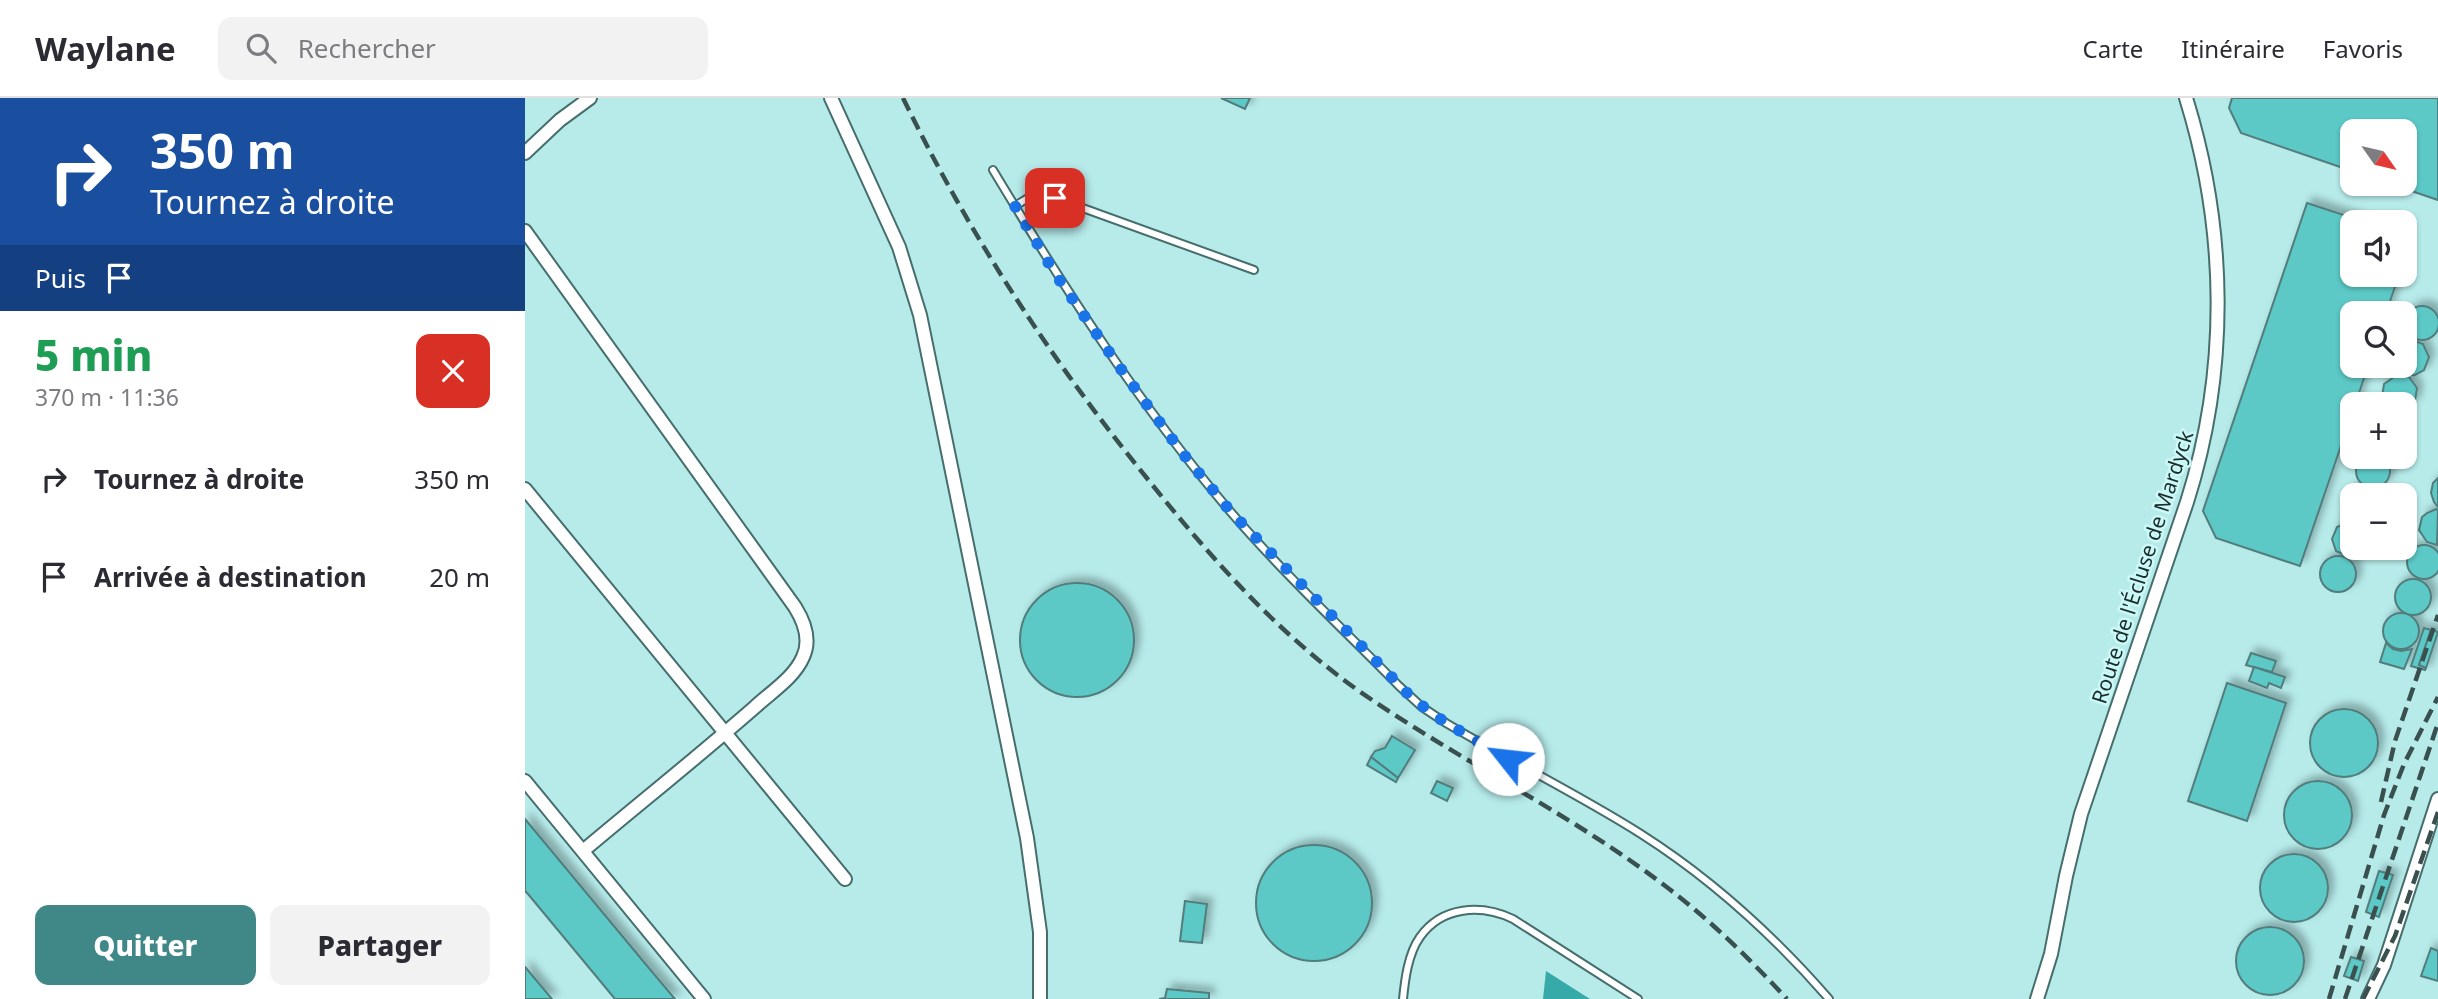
<!DOCTYPE html>
<html lang="fr">
<meta charset="utf-8">
<style>
:root{--surface:#fff;--page:#f2f2f3;--text:#2b2b33;--muted:#7c7c81;--line:#e1e1e2;--accent:#408887}
body{margin:0;font-family:"Noto Sans",sans-serif;background:var(--page);color:var(--text);height:100vh;display:flex;flex-direction:column;font-size:26px;white-space:nowrap}
*{box-sizing:border-box;margin:0}
p{font-size:23px;color:var(--muted)}
.icon{flex:none;width:38px;height:38px;fill:none;stroke:currentColor;stroke-width:2;stroke-linecap:round;stroke-linejoin:round}
.map{position:relative;flex:1;overflow:hidden}
.panel{display:flex;flex-direction:column;background:var(--surface);width:525px}
.panel>*{flex:none}
.guide{background:#1a4fa0;color:#fff;overflow:hidden}
.needle{width:46px;rotate:124deg}
.controls{position:absolute;left:1815px;top:21px;display:grid;gap:14px}
.controls a{display:grid;place-items:center;width:77px;height:77px;border-radius:14px;background:var(--surface);box-shadow:0 2px 5px #0004;font-size:35px}
.pin{position:absolute;display:grid;place-items:center;width:60px;height:60px;color:#fff;margin:-30px;border-radius:14px;box-shadow:0 4px 10px #0006}
.me{position:absolute;width:77px;margin:-38px;rotate:299deg;stroke-linejoin:round;filter:drop-shadow(0 0 5px #0008)}
.turn{display:flex;align-items:center;gap:24px;height:147px;padding:0 35px;font-size:32px}
.turn .icon{width:91px;height:91px;stroke-width:2.5}
.turn b{display:block;font-size:49px;line-height:60px}
.then{display:flex;align-items:center;height:66px;padding:0 35px;background:#0003;gap:14px;font-size:26px}
.round{display:grid;place-items:center;flex:none;width:74px;height:74px;border-radius:14px;background:var(--page)}
.headline{display:flex;align-items:center;justify-content:space-between;height:119px;padding:0 35px}
h1{font-size:42px;font-weight:800;line-height:52px;color:#1e9e55}
.primary-button{display:flex;gap:14px;margin-top:auto;padding:14px 35px}
.primary-button a{flex:1;height:80px;border-radius:14px;background:var(--accent);color:#fff;font-size:28px;font-weight:800;line-height:80px;text-align:center}
.primary-button a+a{background:var(--page);color:var(--text)}
ul{padding:0;list-style:none}
li{display:flex;align-items:center;gap:21px;height:98px;padding:0 35px}
li div{flex:1}
li b{display:block;font-size:26px}
li em{font-style:normal}
header{display:flex;align-items:center;gap:42px;box-sizing:border-box;height:98px;padding:0 35px;background:var(--surface);border-bottom:2px solid var(--line)}
header strong{font-size:33px}
nav{display:flex;gap:38px;margin-inline-start:auto;font-size:24px}
.search{width:490px;height:63px;background:var(--page);display:flex;align-items:center;gap:18px;box-sizing:border-box;padding:0 24px;border-radius:14px;color:var(--muted);font-size:26px}
main{display:flex;flex:1;min-height:0}
.map>svg:first-child{display:block}
</style>
<header>
<strong>Waylane</strong>
<div class="search"><svg class="icon" aria-label="search" viewBox="0 0 24 24"><circle cx="10" cy="10" r="6"/><path d="M15 15l6 6"/></svg>Rechercher</div>
<nav><a>Carte</a><a>Itinéraire</a><a>Favoris</a></nav>
</header>
<main>
<section class="panel">
<div class="guide">
<div class="turn"><svg class="icon" aria-label="right" viewBox="0 0 24 24"><path d="M7 20v-9h11M14 6l5 5-5 5"/></svg><div><b>350 m</b>Tournez à droite</div></div>
<div class="then">Puis<svg class="icon" aria-label="arrive" viewBox="0 0 24 24"><path d="M6 21V4h12l-3 4 3 4H6"/></svg></div>
</div>
<div class="headline"><div><h1>5 min</h1><p>370 m · 11:36</p></div><a class="round" style="background:#d93025;color:#fff"><svg class="icon" aria-label="close" viewBox="0 0 24 24"><path d="M6 6l12 12M18 6L6 18"/></svg></a></div>
<ul>
<li><svg class="icon" aria-label="right" viewBox="0 0 24 24"><path d="M7 20v-9h11M14 6l5 5-5 5"/></svg><div><b>Tournez à droite</b></div><em>350 m</em></li>
<li><svg class="icon" aria-label="arrive" viewBox="0 0 24 24"><path d="M6 21V4h12l-3 4 3 4H6"/></svg><div><b>Arrivée à destination</b></div><em>20 m</em></li>
</ul>
<div class="primary-button"><a>Quitter</a><a>Partager</a></div>
</section>
<div class="map">
<svg width="1913" height="901" viewBox="0 0 1913 901">
<defs>
<filter id="shadow"><feDropShadow dx="5.5" dy="-5.5" stdDeviation="3.5" flood-color="#0004"/></filter>
</defs>
<rect width="100%" height="100%" fill="#cbf9f7"/>
<path fill="#b6ebea" fill-rule="evenodd" d="M0,0h1913v901h-1913zM1827,33h53v53h-53zM1827,124h53v53h-53zM1827,215h53v53h-53zM1827,306h53v53h-53zM1827,397h53v53h-53z"/>
<polygon fill="#36aaa8" points="1021,873 1065,901 1018,901"/>
<g fill="#5bc9c7" stroke="#527c7b" stroke-width="2" filter="url(#shadow)">
<polygon points="696,0 725,0 720,11"/>
<polygon points="1707,0 1913,0 1913,102 1866,86 1880,86 1880,33 1827,33 1827,73 1716,35 1704,10"/>
<polygon points="1782,105 1840,124 1827,124 1827,177 1874,177 1861,215 1827,215 1827,268 1843,268 1831,304 1834,305 1827,306 1827,327 1823,338 1820,336 1775,468 1691,440 1678,413"/>
<circle cx="1897" cy="225" r="17"/>
<polygon points="1887,242 1898,246 1904,259 1899,272 1890,277 1883,277 1876,274 1870,268 1880,268 1880,243"/>
<polygon points="1872,277 1884,279 1892,290 1890,303 1880,311 1880,306 1862,306 1857,299 1859,286"/>
<circle cx="1848" cy="373" r="17"/>
<polygon points="1913,380 1913,409 1909,404 1906,395 1908,385"/>
<polygon points="1839,389 1846,392 1851,397 1827,397 1827,422 1820,415 1819,402 1828,390"/>
<polygon points="1911,411 1913,412 1912,447 1902,444 1894,432 1897,419 1902,415"/>
<polygon points="1824,424 1827,424 1827,450 1840,450 1834,457 1823,459 1811,453 1807,441 1812,429"/>
<circle cx="1899" cy="464" r="17"/>
<circle cx="1813" cy="476" r="18"/>
<circle cx="1888" cy="499" r="18"/>
<circle cx="552" cy="542" r="57"/>
<circle cx="1876" cy="533" r="18"/>
<polygon points="1899,530 1906,532 1894,567 1901,570 1900,572 1886,568"/>
<polygon points="1906,532 1913,534 1901,570 1894,567"/>
<polygon points="1861,545 1868,551 1876,553 1887,551 1879,571 1855,564"/>
<polygon points="1726,555 1751,563 1747,574 1721,567"/>
<polygon points="1729,569 1760,579 1756,590 1744,585 1742,590 1724,583"/>
<polygon points="1702,585 1761,605 1722,723 1663,703"/>
<circle cx="1819" cy="645" r="34"/>
<polygon points="867,638 890,652 873,680 846,659 850,653 860,650"/>
<polygon points="846,659 873,680 871,684 842,667"/>
<circle cx="1793" cy="717" r="34"/>
<polygon points="912,683 928,690 922,703 906,695"/>
<polygon points="0,721 123,869 150,901 90,901 3,796 0,793"/>
<circle cx="789" cy="805" r="58"/>
<circle cx="1769" cy="790" r="34"/>
<polygon points="1854,773 1868,777 1854,819 1841,814"/>
<polygon points="660,803 682,806 677,845 655,843"/>
<circle cx="1745" cy="863" r="34"/>
<polygon points="1906,850 1913,853 1913,883 1896,878"/>
<polygon points="1826,859 1839,863 1833,883 1819,878"/>
<polygon points="0,869 1,870 27,901 0,901"/>
<polygon points="642,891 684,895 684,901 634,901 640,900"/>
</g>
<g fill="none" stroke-linecap="round" stroke-linejoin="round">
<g stroke="#456e6d" stroke-width="10">
<g id="lane">
<path d="M468,72c71,118 146,234 236,340 53,62 113,118 170,176l23,21 24,16c64,38 132,71 195,111 69,44 134,103 188,165"/>
<polyline points="490,108 503,100 519,96 729,172"/>
<path d="M878,901c2,-20 5,-45 17,-62 22,-31 61,-33 93,-18l125,80"/>
</g>
</g>
<g stroke="#456e6d" stroke-width="16">
<g id="street">
<polyline points="306,0 374,149 395,217 502,740 515,834 515,901"/>
<polyline points="0,55 35,22 65,0"/>
<path d="M0,133l270,376c10,16 16,33 8,50 -9,21 -32,35 -48,50 -56,49 -115,96 -172,144"/>
<polyline points="0,391 320,781"/>
<polyline points="0,683 179,901"/>
<path d="M1512,901l14,-45 15,-78 15,-62 106,-312c42,-132 40,-272 -1,-404"/>
<polyline points="1843,901 1859,867 1913,701"/>
</g>
</g>
<use href="#lane" stroke="#fff" stroke-width="6"/>
<use href="#street" stroke="#fff" stroke-width="12"/>
<g stroke="#39504f" stroke-width="4.5" stroke-dasharray="14 7" stroke-linecap="butt">
<path d="M378,0c66,136 148,262 243,379 64,80 130,155 213,214 99,69 209,121 305,194 45,34 85,73 123,114"/>
<polyline points="1856,704 1870,643 1913,517"/>
<polyline points="1804,901 1859,717 1879,666 1913,599"/>
<polyline points="1820,901 1913,625"/>
<polyline points="1838,901 1870,838 1913,714"/>
</g>
</g>
<g fill="none" stroke-linecap="round" stroke-linejoin="round">
<path stroke="#1a73e8" stroke-width="12" stroke-dasharray="0 21.6" d="M530,100c-16,-5 -26,-1 -40,8l39,66 64,93 62,85 51,62 183,188 32,23 62,36"/>
</g>
<g text-anchor="middle" dominant-baseline="central" stroke-width="5" stroke-linejoin="round" paint-order="stroke">
<g font-size="21" fill="#1b2d2c" stroke="#cbf9f7">
<text transform="translate(1617 469) rotate(-72)">Route de l'Écluse de Mardyck</text>
</g>
</g>
</svg>
<div class="controls">
<a><svg class="needle" viewBox="-14 -14 28 28"><path d="M0-13l5 13h-10z" fill="#e53935"/><path d="M0 13l5-13h-10z" fill="#7c7c81"/></svg></a>
<a><svg class="icon" aria-label="sound" viewBox="0 0 24 24"><path d="M4 9h4l5-4v14l-5-4H4zM17 9q2 3 0 6"/></svg></a>
<a><svg class="icon" aria-label="search" viewBox="0 0 24 24"><circle cx="10" cy="10" r="6"/><path d="M15 15l6 6"/></svg></a>
<a>+</a>
<a>−</a>
</div>
<div class="pin" style="left:530px;top:100px;background:#d93025"><svg class="icon" aria-label="arrive" viewBox="0 0 24 24"><path d="M6 21V4h12l-3 4 3 4H6"/></svg></div>
<svg class="me" style="left:983px;top:661px" viewBox="-20 -20 40 40"><circle r="19" fill="#fff"/><path d="M0-13L10 11 0 6-10 11z" fill="#1a73e8"/></svg>
</div>
</main>
